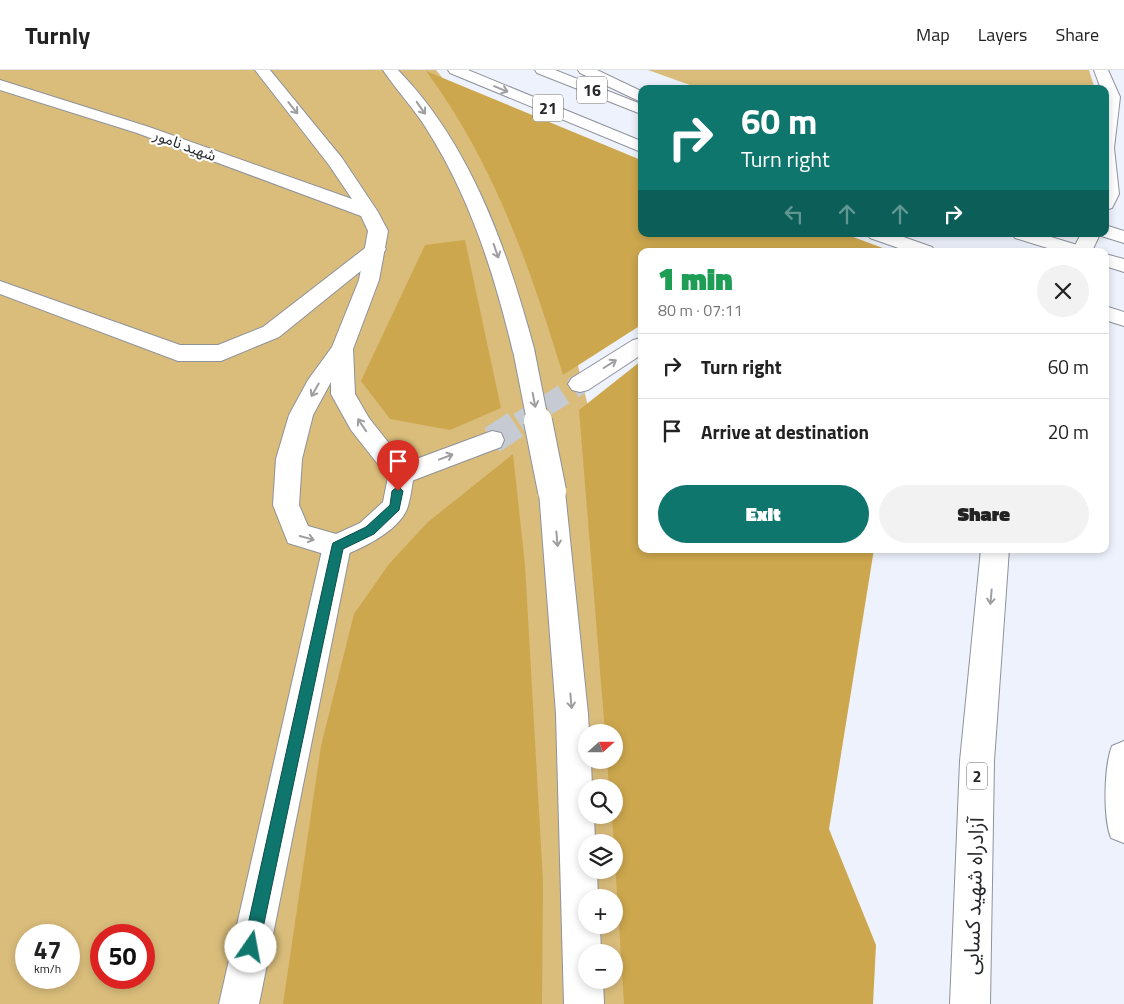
<!DOCTYPE html>
<meta charset="utf-8">
<style>
:root{--surface:#fff;--page:#f2f2f2;--text:#222;--muted:#767676;--line:#e0e0e0;--accent:#0f766e}
body{margin:0;font-family:"Titillium Web","Noto Sans Arabic",sans-serif;background:var(--page);color:var(--text);height:100vh;display:flex;flex-direction:column;font-size:19px;white-space:nowrap}
*{box-sizing:border-box;margin:0}
p{font-size:16px;color:var(--muted)}
.icon{flex:none;width:28px;height:28px;fill:none;stroke:currentColor;stroke-width:2;stroke-linecap:round;stroke-linejoin:round}
.map{position:relative;flex:1;overflow:hidden}
.details{position:absolute;left:638px;top:178px;width:471px;height:305px;display:flex;flex-direction:column;background:var(--surface);border-radius:10px;box-shadow:0 2px 8px #0003}
.details>*{flex:none}
.banner{position:absolute;left:638px;top:15px;width:471px;height:152px;border-radius:10px;box-shadow:0 2px 8px #0003;background:#0f766e;color:#fff;overflow:hidden}
.needle{width:32px;rotate:69deg}
.fabs{position:absolute;left:578px;top:654px;display:grid;gap:10px}
.fabs a{display:grid;place-items:center;width:45px;height:45px;border-radius:50%;background:var(--surface);box-shadow:0 2px 8px #0003;font-size:25px}
.speed{position:absolute;left:15px;top:854px;display:flex;gap:10px;font-size:25px;font-weight:700;text-align:center}
.speed>*{display:grid;place-content:center;width:65px;height:65px;border-radius:50%;background:var(--surface);box-shadow:0 2px 8px #0003;line-height:1}
.speed small{font-size:12px;font-weight:400}
.speed .limit{border:8px solid #d22;background:#fff;color:#111}
.pin{position:absolute;display:grid;place-items:center;width:42px;height:42px;color:#fff;margin:-51px -21px;border-radius:50% 50% 50% 0;rotate:-45deg;box-shadow:0 0 5px #0007}
.pin .icon{rotate:45deg}
.me{position:absolute;width:55px;margin:-28px;rotate:12deg;stroke-linejoin:round;filter:drop-shadow(0 0 4px #0008)}
.turn{display:flex;align-items:center;gap:18px;height:105px;padding:0 20px;font-size:22px}
.turn .icon{width:65px;height:65px;stroke-width:2.5}
.turn b{display:block;font-size:35px;line-height:42px}
.lanes{display:flex;align-items:center;height:48px;padding:0 20px;background:#0003;justify-content:center;gap:25px;direction:ltr}
.lanes .off{opacity:.35}
.round{display:grid;place-items:center;flex:none;width:52px;height:52px;border-radius:26px;background:var(--page)}
.head{display:flex;align-items:center;justify-content:space-between;height:85px;padding:0 20px}
h1{font-size:30px;font-weight:800;line-height:38px;color:#1e9e55}
.cta{display:flex;gap:10px;margin-top:auto;padding:10px 20px}
.cta a{flex:1;height:58px;border-radius:30px;background:var(--accent);color:#fff;font-size:20px;font-weight:800;line-height:58px;text-align:center}
.cta a+a{background:var(--page);color:var(--text)}
ul{padding:0;list-style:none}
li{display:flex;align-items:center;gap:15px;height:65px;padding:0 20px;border-top:1px solid var(--line)}
li div{flex:1}
li b{display:block;font-size:19px}
li em{font-style:normal}
header{display:flex;align-items:center;gap:30px;box-sizing:border-box;height:70px;padding:0 25px;background:var(--surface);border-bottom:1px solid var(--line)}
header strong{font-size:24px}
nav{display:flex;gap:28px;margin-inline-start:auto;font-size:18px}
.map>svg:first-child{display:block}
</style>
<header>
<strong>Turnly</strong>
<nav><a>Map</a><a>Layers</a><a>Share</a></nav>
</header>
<div class="map">
<svg width="1124" height="934" viewBox="0 0 1124 934">
<rect width="100%" height="100%" fill="#eef2fc"/>
<g fill="#dabd7b" fill-rule="evenodd">
<path d="M0,0h436l31,38 88,165 66,266 34,465h-655zM586,662h28v28h-28zM586,718h28v27h-28zM586,772h28v28h-28zM586,828h28v27h-28zM26,865h43v43h-43zM101,865h43v43h-43zM586,882h28v28h-28z"/>
<polygon points="648,0 1089,0 1095,19 701,19"/>
</g>
<g fill="#cca74e">
<path d="M426,1l215,89v74h204l46,17h-250v74l-78,50c-33,-108 -69,-212 -137,-304z"/>
<polygon points="465,170 501,338 450,360 390,349 361,311 425,175"/>
<polygon points="641,291 641,479 874,479 829,759 876,875 873,934 624,934 612,745 614,745 614,718 609,717 607,690 614,690 614,662 605,662 579,340"/>
<polygon points="513,384 525,495 543,811 542,934 283,934 321,676 354,544 389,494 428,452"/>
</g>
<g fill="none" stroke-linecap="round" stroke-linejoin="round">
<polyline stroke="#c6cad2" stroke-width="21" stroke-dasharray="21 11" stroke-linecap="butt" points="519,353 580,314"/>
<polyline stroke="#c6cad2" stroke-width="28" stroke-dasharray="28 14" stroke-linecap="butt" points="492,370 521,351"/>
<g stroke="#8e929b" stroke-width="2">
<polygon id="minor" points="376,173 383,175 386,179 383,183 279,267 221,291 178,291 170,288 0,224 0,211 180,275 218,275 263,257 369,175"/>
</g>
<g stroke="#8e929b" stroke-width="2">
<path id="tertiary" d="M255,0h15l72,88 36,54 10,19 -9,49 -26,69 2,45 14,24 45,57c-2,10 -3,21 -6,31 -7,25 -49,44 -71,52l-49,-15 -15,-38 3,-46 13,-44 19,-35 24,-33 27,-67 9,-49 -7,-15 -224,-83 -137,-43v-10l149,47 203,72 -23,-34zM331,312v12l20,36 37,47 -5,25 -23,21 -24,11 -28,-8 -9,-21 3,-46 11,-44z"/>
</g>
<g stroke="#8e929b" stroke-width="2">
<polygon id="secondary" points="337,464 347,468 351,476 259,934 219,934 323,476 327,468"/>
</g>
<g stroke="#8e929b" stroke-width="2">
<g id="trunk">
<polygon points="448,0 468,0 641,71 641,82 450,3"/>
<polygon points="535,0 555,0 641,34 641,44 537,3"/>
<polygon points="1105,155 1124,161 1124,173 1098,165 1097,164 1105,164"/>
<polygon points="867,164 895,164 932,177 935,181 907,181 870,168"/>
<polygon points="1012,164 1041,164 1084,177 1087,181 1057,181 1015,168"/>
<polygon points="1105,184 1124,189 1124,202 1105,196"/>
<polygon points="1105,236 1124,242 1124,256 1105,250"/>
<polygon points="641,268 641,285 588,320 580,322 572,320 568,314 572,308 633,270"/>
<polygon points="492,361 501,363 504,370 501,377 401,415 392,412 388,405 392,398"/>
</g>
</g>
<g stroke="#8e929b" stroke-width="2">
<g id="motorway">
<path d="M383,0h15c74,76 110,182 137,282l-3,5 -8,3 -8,-3 -3,-5c-19,-79 -43,-155 -87,-224 -13,-21 -30,-38 -43,-58z"/>
<polygon points="578,0 597,0 641,21 641,32 580,3"/>
<polygon points="1094,0 1108,0 1120,27 1114,78 1119,124 1112,138 1105,140 1105,19 1101,19"/>
<polygon points="1081,164 1100,164 1092,181 1072,181"/>
<polygon points="552,411 561,414 565,421 588,644 589,662 586,662 586,690 591,690 592,718 586,718 586,745 594,745 595,772 586,772 586,800 597,800 598,828 586,828 586,855 600,855 601,882 586,882 586,910 603,910 604,934 564,934 556,644 539,421 543,414"/>
<polygon points="981,479 1009,479 994,691 990,934 950,934 960,691"/>
<path d="M1124,671v102l-13,-5c-8,-20 -7,-72 1,-92z"/>
</g>
</g>
<use href="#minor" fill="#fff" fill-rule="evenodd"/>
<use href="#tertiary" fill="#fff" fill-rule="evenodd"/>
<use href="#secondary" fill="#fff" fill-rule="evenodd"/>
<use href="#trunk" fill="#fff" fill-rule="evenodd"/>
<use href="#motorway" fill="#fff" fill-rule="evenodd"/>
<g stroke="#8e929b" stroke-width="23" stroke-linecap="butt">
<polyline id="motorway-bridge-far1" points="524,282 538,353"/>
</g>
<g stroke="#8e929b" stroke-width="30" stroke-linecap="butt">
<polyline id="motorway-bridge" points="538,351 552,421"/>
</g>
<use href="#motorway-bridge-far1" stroke="#fff" stroke-width="21"/>
<use href="#motorway-bridge" stroke="#fff" stroke-width="28"/>
</g>
<defs><path id="oneway-shaft" d="M-6 0H5M1.5-3L5.5 0L1.5 3" fill="none" stroke-width="1.6" stroke-linecap="round" stroke-linejoin="round" transform="scale(1.25)"/></defs>
<g stroke="#9e9ea0">
<use href="#oneway-shaft" transform="translate(501 19) rotate(22)"/>
<use href="#oneway-shaft" transform="translate(293 38) rotate(51)"/>
<use href="#oneway-shaft" transform="translate(421 38) rotate(55)"/>
<use href="#oneway-shaft" transform="translate(496 181) rotate(71)"/>
<use href="#oneway-shaft" transform="translate(610 294) rotate(-32)"/>
<use href="#oneway-shaft" transform="translate(315 320) rotate(120)"/>
<use href="#oneway-shaft" transform="translate(534 330) rotate(79)"/>
<use href="#oneway-shaft" transform="translate(362 355) rotate(-124)"/>
<use href="#oneway-shaft" transform="translate(446 387) rotate(-21)"/>
<use href="#oneway-shaft" transform="translate(307 468) rotate(15)"/>
<use href="#oneway-shaft" transform="translate(557 469) rotate(85)"/>
<use href="#oneway-shaft" transform="translate(991 527) rotate(95)"/>
<use href="#oneway-shaft" transform="translate(571 631) rotate(85)"/>
</g>
<polygon fill="#0f766e" stroke="#0a4d48" points="398,416 403,421 399,440 374,464 343,479 259,877 257,882 251,885 246,882 243,877 332,476 333,473 366,457 390,435 392,421"/>
<g text-anchor="middle" dominant-baseline="central" stroke-width="4.5" stroke-linejoin="round" paint-order="stroke">
<g font-size="15" fill="#27282c" stroke="#fff">
<text transform="translate(185 75) rotate(20)">شهید نامور</text>
</g>
<g fill="#fff" stroke="#68686b" stroke-width="1">
<rect x="577" y="6.5" width="30" height="27" rx="4"/>
<rect x="533" y="24.5" width="30" height="27" rx="4"/>
<rect x="967" y="692.5" width="20" height="27" rx="4"/>
</g>
<g font-size="16" font-weight="bold" fill="#27282c">
<text x="592" y="20">16</text>
<text x="548" y="38">21</text>
<text x="977" y="706">2</text>
</g>
<g font-size="21" fill="#27282c" stroke="#fff">
<text transform="translate(973 826) rotate(-88)">آزادراه شهید کسایی</text>
</g>
</g>
</svg>
<div class="fabs">
<a><svg class="needle" viewBox="-14 -14 28 28"><path d="M0-13l5 13h-10z" fill="#e53935"/><path d="M0 13l5-13h-10z" fill="#767676"/></svg></a>
<a><svg class="icon" aria-label="search" viewBox="0 0 24 24"><circle cx="10" cy="10" r="6"/><path d="M15 15l6 6"/></svg></a>
<a><svg class="icon" aria-label="layers" viewBox="0 0 24 24"><path d="M12 4l9 5-9 5-9-5zM3 14l9 5 9-5"/></svg></a>
<a>+</a>
<a>−</a>
</div>
<div class="speed"><div>47<small>km/h</small></div><div class="limit">50</div></div>
<div class="pin" style="left:398px;top:421px;background:#d93025"><svg class="icon" aria-label="arrive" viewBox="0 0 24 24"><path d="M6 21V4h12l-3 4 3 4H6"/></svg></div>
<svg class="me" style="left:251px;top:877px" viewBox="-20 -20 40 40"><circle r="19" fill="#fff"/><path d="M0-13L10 11 0 6-10 11z" fill="#0f766e"/></svg>
<div class="banner">
<div class="turn"><svg class="icon" aria-label="right" viewBox="0 0 24 24"><path d="M7 20v-9h11M14 6l5 5-5 5"/></svg><div><b>60 m</b>Turn right</div></div>
<div class="lanes"><svg class="icon off" aria-label="left" viewBox="0 0 24 24"><path d="M17 20v-9H6M10 6l-5 5 5 5"/></svg><svg class="icon off" aria-label="ahead" viewBox="0 0 24 24"><path d="M12 20V5M6 11l6-6 6 6"/></svg><svg class="icon off" aria-label="ahead" viewBox="0 0 24 24"><path d="M12 20V5M6 11l6-6 6 6"/></svg><svg class="icon" aria-label="right" viewBox="0 0 24 24"><path d="M7 20v-9h11M14 6l5 5-5 5"/></svg></div>
</div>
<section class="details">
<div class="head"><div><h1>1 min</h1><p>80 m · 07:11</p></div><a class="round"><svg class="icon" aria-label="close" viewBox="0 0 24 24"><path d="M6 6l12 12M18 6L6 18"/></svg></a></div>
<ul>
<li><svg class="icon" aria-label="right" viewBox="0 0 24 24"><path d="M7 20v-9h11M14 6l5 5-5 5"/></svg><div><b>Turn right</b></div><em>60 m</em></li>
<li><svg class="icon" aria-label="arrive" viewBox="0 0 24 24"><path d="M6 21V4h12l-3 4 3 4H6"/></svg><div><b>Arrive at destination</b></div><em>20 m</em></li>
</ul>
<div class="cta"><a>Exit</a><a>Share</a></div>
</section>
</div>
